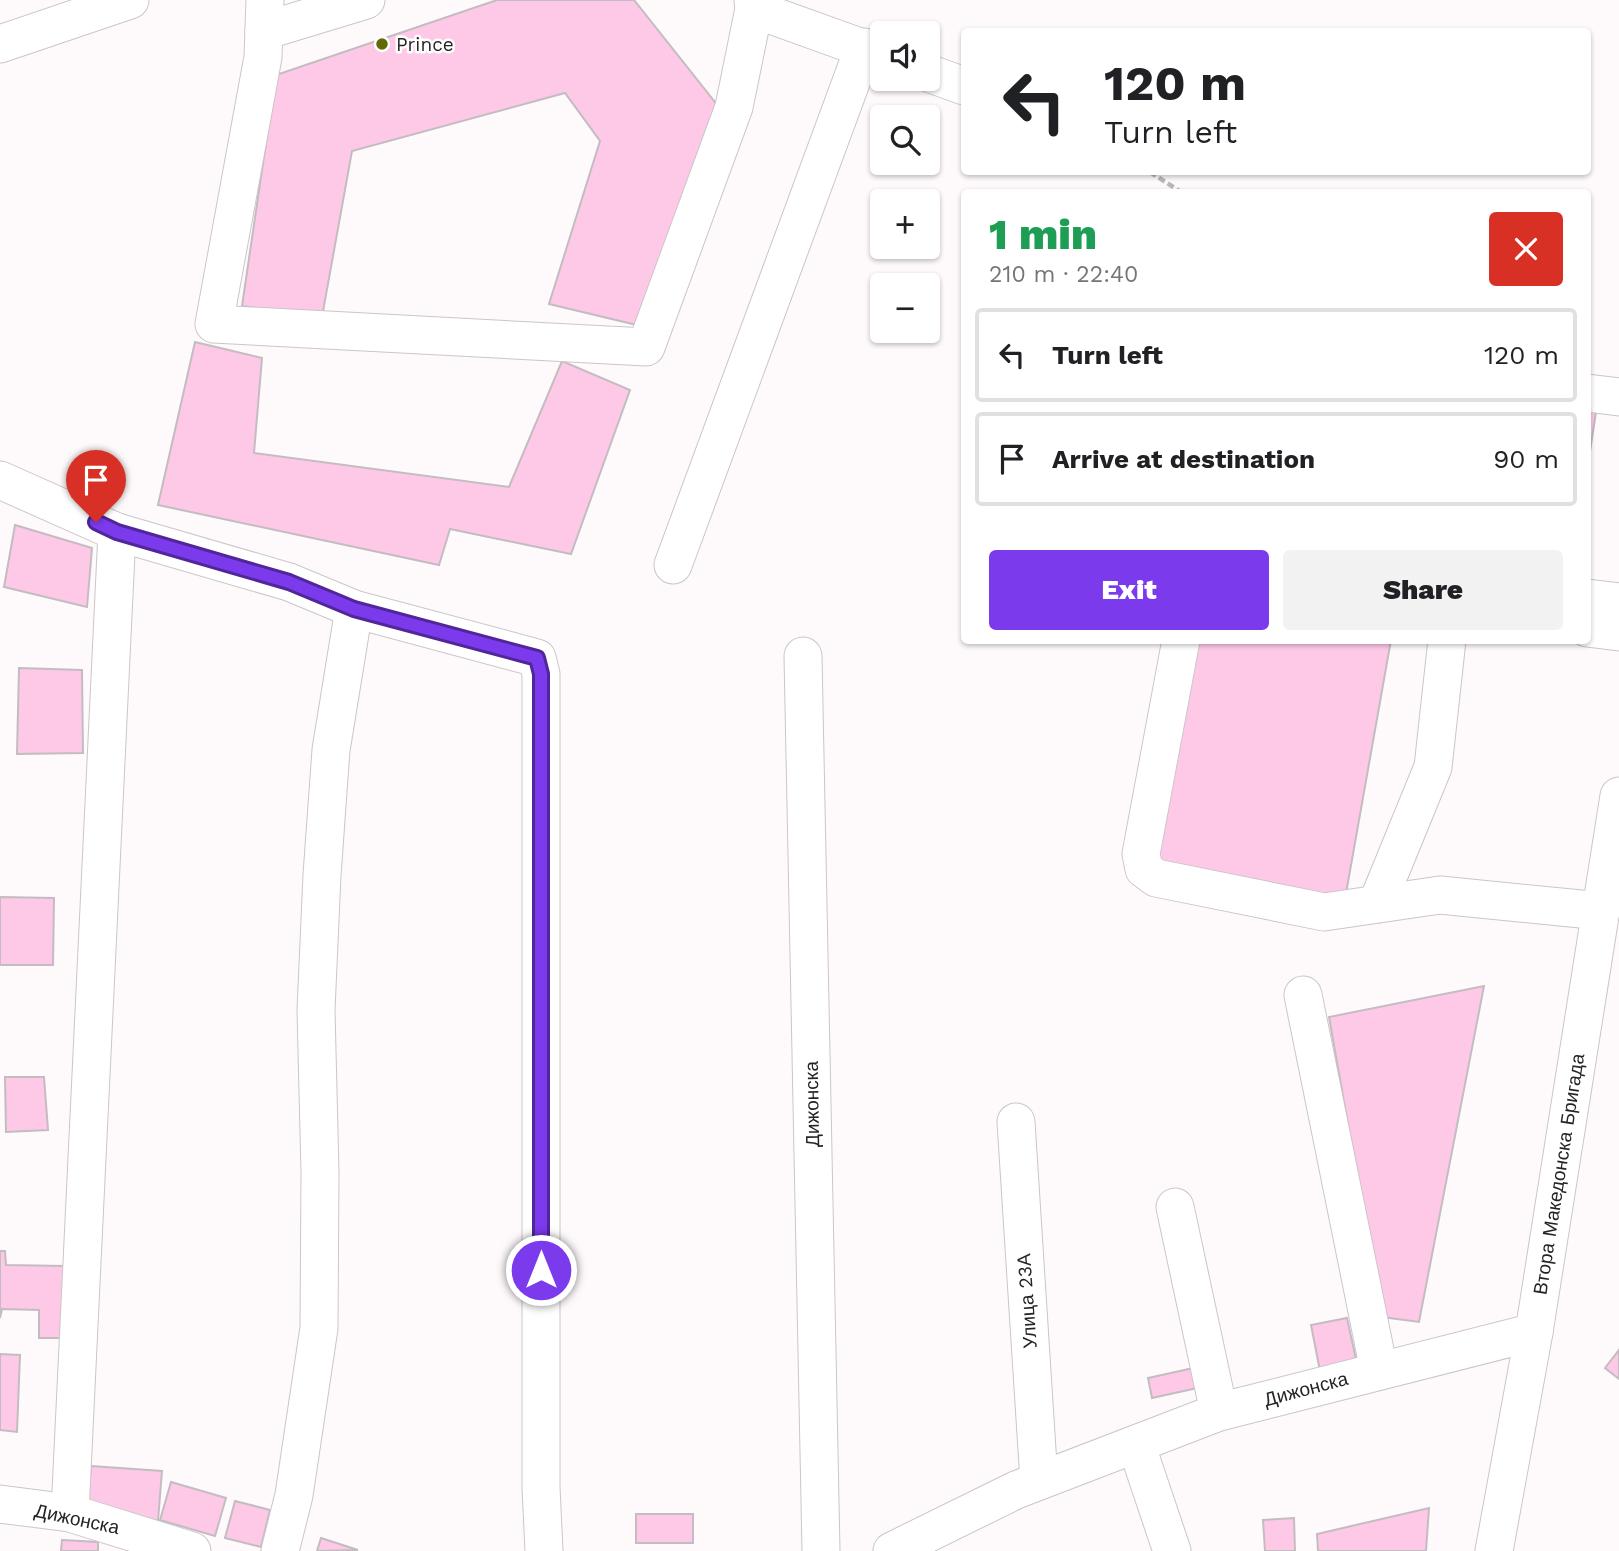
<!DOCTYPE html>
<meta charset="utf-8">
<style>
:root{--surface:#fff;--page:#f2f2f2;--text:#202124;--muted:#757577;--line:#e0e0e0;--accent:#7c3aed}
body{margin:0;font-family:"Work Sans",sans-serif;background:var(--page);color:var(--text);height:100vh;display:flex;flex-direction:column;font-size:26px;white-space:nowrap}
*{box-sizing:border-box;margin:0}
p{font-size:23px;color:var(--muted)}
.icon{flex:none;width:38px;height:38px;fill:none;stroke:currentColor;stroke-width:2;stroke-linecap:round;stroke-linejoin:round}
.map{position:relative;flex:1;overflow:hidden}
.side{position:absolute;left:961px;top:189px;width:630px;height:455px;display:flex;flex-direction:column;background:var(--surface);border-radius:7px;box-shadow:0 2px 5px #0004}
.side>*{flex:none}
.top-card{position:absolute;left:961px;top:28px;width:630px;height:147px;border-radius:7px;box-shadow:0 2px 5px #0004;background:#fff;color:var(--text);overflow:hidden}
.fabs{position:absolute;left:870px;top:21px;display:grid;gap:14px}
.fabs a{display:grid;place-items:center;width:70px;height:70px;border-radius:7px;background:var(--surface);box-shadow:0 2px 5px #0004;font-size:35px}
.pin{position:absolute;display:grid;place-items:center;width:60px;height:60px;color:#fff;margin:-72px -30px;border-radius:50% 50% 50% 0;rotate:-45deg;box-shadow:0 0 7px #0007}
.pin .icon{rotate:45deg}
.me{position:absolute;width:77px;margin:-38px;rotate:0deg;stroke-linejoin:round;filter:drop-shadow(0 0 5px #0008)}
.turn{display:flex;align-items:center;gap:24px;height:147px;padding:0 28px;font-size:32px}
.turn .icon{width:91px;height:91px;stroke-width:2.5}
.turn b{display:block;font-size:49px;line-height:60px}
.round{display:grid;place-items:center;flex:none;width:74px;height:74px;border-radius:7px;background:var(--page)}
.overview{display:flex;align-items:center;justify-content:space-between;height:119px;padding:0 28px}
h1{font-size:42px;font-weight:800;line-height:52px;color:#1e9e55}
.cta{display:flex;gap:14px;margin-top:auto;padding:14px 28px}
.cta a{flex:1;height:80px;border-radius:7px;background:var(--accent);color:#fff;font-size:28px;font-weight:800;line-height:80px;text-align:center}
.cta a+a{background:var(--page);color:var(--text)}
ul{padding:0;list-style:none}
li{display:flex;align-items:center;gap:21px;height:94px;margin:0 14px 10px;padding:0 14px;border:4px solid var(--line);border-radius:7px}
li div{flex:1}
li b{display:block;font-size:26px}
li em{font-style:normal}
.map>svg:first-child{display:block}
</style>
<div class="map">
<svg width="1619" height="1551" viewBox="0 0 1619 1551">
<rect width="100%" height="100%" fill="#fefafc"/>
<g fill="#fec9e6" stroke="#c3bcc0" stroke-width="2">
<polygon points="497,0 634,0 718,106 641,326 549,304 600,141 565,93 352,151 322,317 242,306 276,75"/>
<polygon points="195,342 262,358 254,453 509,487 562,361 630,390 571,554 450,529 439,565 158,505"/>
<polygon points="1587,411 1596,412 1587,471"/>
<polygon points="15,525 92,548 87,607 4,587"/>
<polygon points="1196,640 1391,640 1345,899 1156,866"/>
<polygon points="19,668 82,670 83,753 17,754"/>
<polygon points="0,897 54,898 53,965 0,965"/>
<polygon points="1484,986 1419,1322 1382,1317 1329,1017"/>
<polygon points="5,1077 44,1077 48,1130 6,1132"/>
<polygon points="0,1251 5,1251 6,1265 65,1266 60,1338 39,1338 39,1310 2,1309 0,1318"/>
<polygon points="1347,1318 1359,1373 1322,1381 1311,1325"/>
<polygon points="1619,1350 1619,1379 1605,1368"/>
<polygon points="0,1354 20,1355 17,1432 0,1430"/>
<polygon points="1198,1367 1202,1387 1152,1398 1148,1378"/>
<polygon points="91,1466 162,1471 158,1521 87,1516"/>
<polygon points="171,1482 226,1498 215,1536 160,1520"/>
<polygon points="235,1501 270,1510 261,1547 225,1538"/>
<polygon points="1429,1508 1426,1551 1318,1551 1317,1534"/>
<rect x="636" y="1514" width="57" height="29"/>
<polygon points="1294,1518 1295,1551 1265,1551 1263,1520"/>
<polygon points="321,1538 358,1550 317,1551"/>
<polygon points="62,1540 98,1542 98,1551 61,1551"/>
</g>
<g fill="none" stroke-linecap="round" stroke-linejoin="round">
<g stroke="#ccc5c9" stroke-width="39">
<g id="minor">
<polyline points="265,0 263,57 214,324 646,347 734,107 754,9 753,0"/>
<polyline points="754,9 882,55"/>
<polyline points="264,31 366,0"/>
<polyline points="0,44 130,0"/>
<polyline points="928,73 964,86"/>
<polyline points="1587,393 1619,397"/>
<polyline points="0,480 117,532 289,582 354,609 537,658 541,674 541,1487 544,1551"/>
<polyline points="673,565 864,47"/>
<polyline points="1587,598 1619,602"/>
<polyline points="1587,628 1619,632"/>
<polyline points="1181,640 1141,854 1144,869 1156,878 1324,912 1440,895 1601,911"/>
<polyline points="803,656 821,1551"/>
<polyline points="1377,904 1433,767 1447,640"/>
<polyline points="1303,995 1379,1370"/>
<polyline points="1016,1122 1039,1481"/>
<polyline points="1175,1207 1219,1412"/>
<polyline points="1136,1444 1172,1551"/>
<polyline points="0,1504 70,1513 192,1551"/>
<polyline points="70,1513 117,532"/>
<polyline points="280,1551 294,1495 319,1328 320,1172 316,1010 322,875 331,750 354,609"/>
<polyline points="892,1551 1016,1490 1219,1412 1534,1332"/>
<polyline points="1494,1551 1534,1332 1619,796"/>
</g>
</g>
<polyline stroke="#bab7b9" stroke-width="4.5" stroke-dasharray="7 3.5" stroke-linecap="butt" points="1150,172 1181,192"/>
<use href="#minor" stroke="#fff" stroke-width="37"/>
</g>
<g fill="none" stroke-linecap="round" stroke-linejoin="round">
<g stroke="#51269a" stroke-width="18">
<polyline id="route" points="96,522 117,532 289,582 354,609 537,658 541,674 541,1270"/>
</g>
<use href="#route" stroke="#7c3aed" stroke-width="12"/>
</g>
<circle fill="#646806" stroke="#fff" stroke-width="2.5" cx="382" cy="44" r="7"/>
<g text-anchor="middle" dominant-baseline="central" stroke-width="5" stroke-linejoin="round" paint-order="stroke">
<g font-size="19" fill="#262325" stroke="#fff" text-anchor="start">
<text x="396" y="44">Prince</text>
</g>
<g font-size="19" fill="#262325" stroke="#fff">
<text transform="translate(812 1104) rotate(-91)">Дижонска</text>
<text transform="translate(1559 1174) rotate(-81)">Втора Македонска Бригада</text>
<text transform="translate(1027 1301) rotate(-94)">Улица 23А</text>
<text transform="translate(1306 1389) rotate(-15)">Дижонска</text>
<text transform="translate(77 1519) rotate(12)">Дижонска</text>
</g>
</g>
</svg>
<div class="fabs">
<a><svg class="icon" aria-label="sound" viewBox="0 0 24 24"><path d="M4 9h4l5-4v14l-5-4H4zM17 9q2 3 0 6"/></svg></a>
<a><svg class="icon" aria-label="search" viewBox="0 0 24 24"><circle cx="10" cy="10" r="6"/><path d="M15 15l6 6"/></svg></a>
<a>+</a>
<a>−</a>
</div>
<div class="pin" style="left:96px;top:522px;background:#d93025"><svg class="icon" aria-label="arrive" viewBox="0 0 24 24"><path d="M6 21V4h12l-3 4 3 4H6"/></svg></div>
<svg class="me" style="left:541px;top:1270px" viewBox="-20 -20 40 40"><circle r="17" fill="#7c3aed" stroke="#fff" stroke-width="3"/><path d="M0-11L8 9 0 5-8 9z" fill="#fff"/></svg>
<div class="top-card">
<div class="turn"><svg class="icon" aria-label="left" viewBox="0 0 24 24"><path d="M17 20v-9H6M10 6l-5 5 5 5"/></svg><div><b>120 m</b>Turn left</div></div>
</div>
<section class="side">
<div class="overview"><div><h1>1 min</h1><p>210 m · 22:40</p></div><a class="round" style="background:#d93025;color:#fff"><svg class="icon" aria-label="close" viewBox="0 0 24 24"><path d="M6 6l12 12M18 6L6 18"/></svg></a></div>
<ul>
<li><svg class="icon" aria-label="left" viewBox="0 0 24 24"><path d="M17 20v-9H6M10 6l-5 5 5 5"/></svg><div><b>Turn left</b></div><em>120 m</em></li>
<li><svg class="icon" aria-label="arrive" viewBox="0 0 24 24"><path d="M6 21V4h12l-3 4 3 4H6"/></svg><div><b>Arrive at destination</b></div><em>90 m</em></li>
</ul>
<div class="cta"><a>Exit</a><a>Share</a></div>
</section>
</div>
